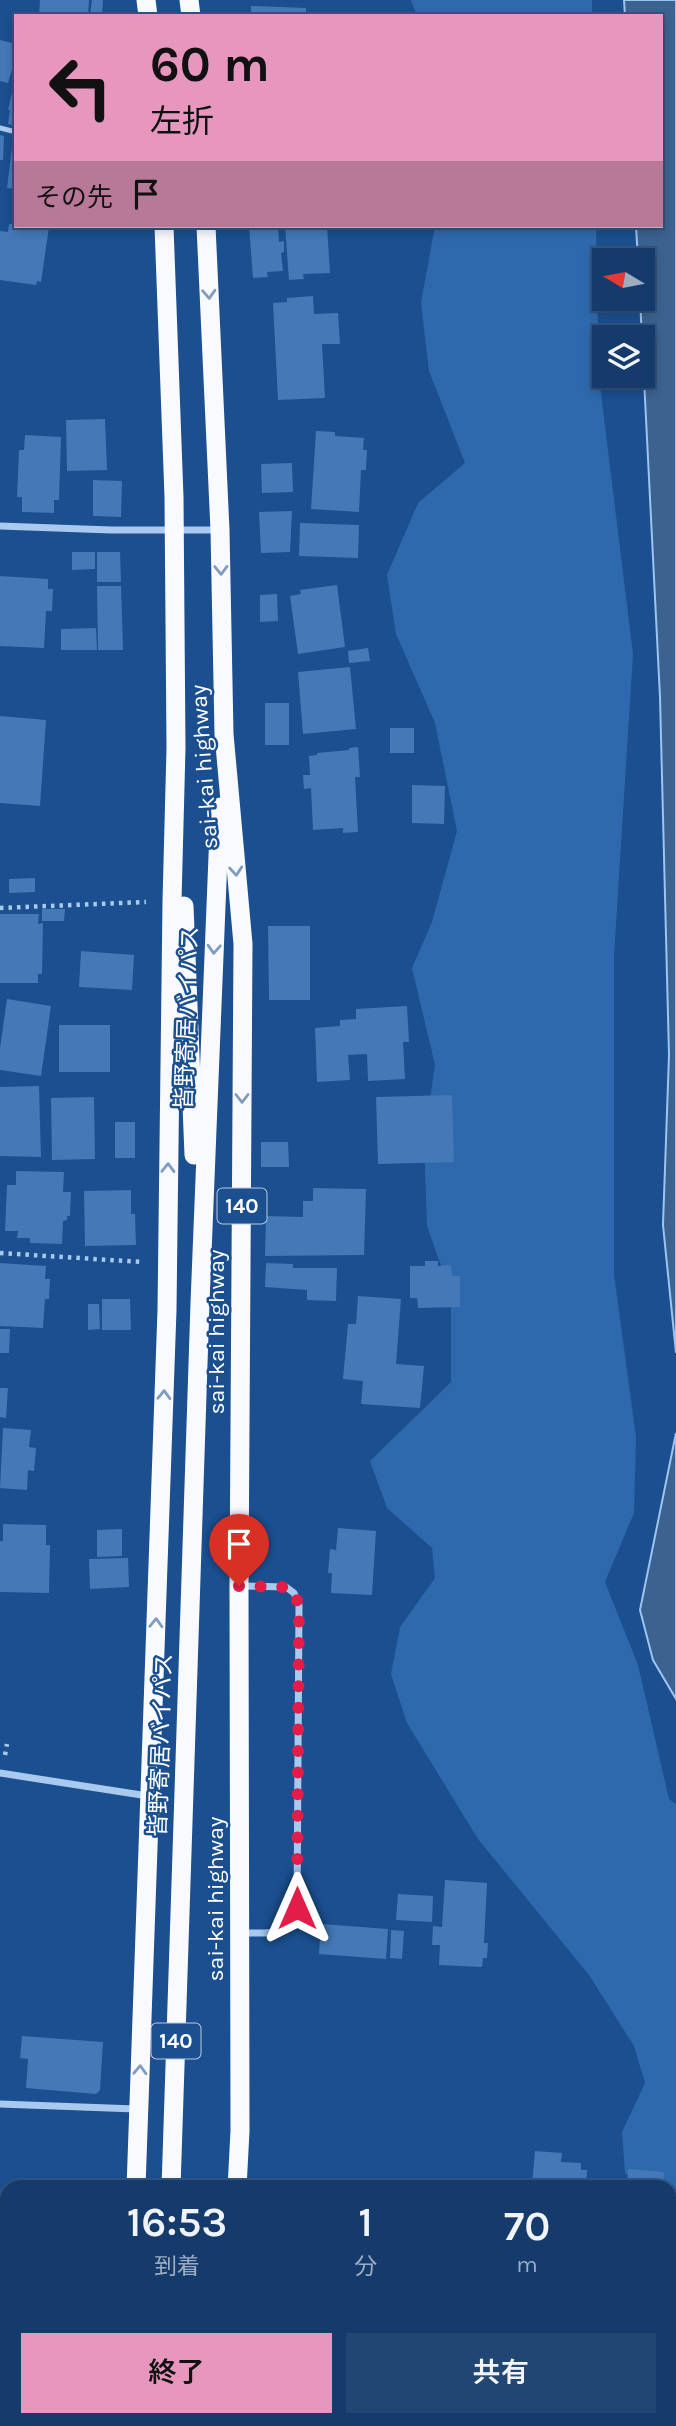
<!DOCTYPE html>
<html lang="ja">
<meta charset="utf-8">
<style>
:root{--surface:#143b6b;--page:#214673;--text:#f1f3f6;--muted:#9dadc1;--line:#33557e;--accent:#e797bd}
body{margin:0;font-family:Karla,"Noto Sans JP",sans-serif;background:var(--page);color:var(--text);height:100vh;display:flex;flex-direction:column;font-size:26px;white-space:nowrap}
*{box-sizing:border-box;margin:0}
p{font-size:23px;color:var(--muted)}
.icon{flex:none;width:38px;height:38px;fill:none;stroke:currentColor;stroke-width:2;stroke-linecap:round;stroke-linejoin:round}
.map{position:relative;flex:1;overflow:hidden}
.details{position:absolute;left:0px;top:2180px;width:677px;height:247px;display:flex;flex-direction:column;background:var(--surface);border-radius:21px 21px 0 0;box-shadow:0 4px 10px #0003,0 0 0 2px var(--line)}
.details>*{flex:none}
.banner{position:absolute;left:14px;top:14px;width:649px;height:214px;border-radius:0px;box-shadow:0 4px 10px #0003,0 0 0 2px var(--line);background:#e797bd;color:#111;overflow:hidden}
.needle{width:46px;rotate:280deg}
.fabs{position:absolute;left:592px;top:248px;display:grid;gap:14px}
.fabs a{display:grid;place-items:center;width:63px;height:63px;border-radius:0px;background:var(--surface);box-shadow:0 4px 10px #0003,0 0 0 2px var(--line);font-size:35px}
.pin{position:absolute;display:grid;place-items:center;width:60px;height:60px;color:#fff;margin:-72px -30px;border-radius:50% 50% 50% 0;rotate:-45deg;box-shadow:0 0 7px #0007}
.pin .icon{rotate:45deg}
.me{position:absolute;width:77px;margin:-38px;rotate:0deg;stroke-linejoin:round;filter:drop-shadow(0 0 5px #0008)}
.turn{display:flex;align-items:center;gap:24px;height:147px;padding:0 21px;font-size:32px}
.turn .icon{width:91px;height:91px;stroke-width:2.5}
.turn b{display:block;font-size:49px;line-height:60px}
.then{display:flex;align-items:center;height:66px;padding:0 21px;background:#0003;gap:14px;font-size:26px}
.eta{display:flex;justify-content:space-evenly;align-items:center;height:119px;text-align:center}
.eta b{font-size:42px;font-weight:600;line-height:49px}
.cta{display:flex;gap:14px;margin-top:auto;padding:14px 21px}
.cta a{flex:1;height:80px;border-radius:0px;background:var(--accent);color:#111;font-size:28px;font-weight:600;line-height:80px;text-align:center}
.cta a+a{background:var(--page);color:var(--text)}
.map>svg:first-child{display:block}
</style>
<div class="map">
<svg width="676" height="2426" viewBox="0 0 676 2426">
<rect width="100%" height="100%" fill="#1b4f8f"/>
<g fill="#2e69ad">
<polygon points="411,0 592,0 592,16 417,16"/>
<polygon points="435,226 596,226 599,377 633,654 614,956 614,1274 636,1437 634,1513 605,1582 638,1665 669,1799 676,1804 676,2260 670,2239 670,2188 645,2187 625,2173 622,2132 645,2083 634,2046 589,1975 478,1839 407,1723 391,1674 400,1627 435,1578 432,1548 387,1508 370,1461 451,1382 451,1294 427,1226 424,1140 435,1065 412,968 432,922 457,831 435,723 396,634 387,575 418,503 465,463 429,371 421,303"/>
<polygon points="676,2325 676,2426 583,2426 585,2420 670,2420 670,2327"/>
</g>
<g fill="#3c6290" stroke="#9cc4f0" stroke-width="2">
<polygon points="624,0 676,0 676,1353 663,1225 669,1055 660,697 640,299 642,299 642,261 638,261 636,226 662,226 662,16 625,16"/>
<polygon points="676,1433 676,1699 653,1660 640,1610"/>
</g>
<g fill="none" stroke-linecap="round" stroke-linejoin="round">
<g stroke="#9cc4f0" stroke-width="10">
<polyline points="0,2346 7,2347"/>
<polyline points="670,2418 676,2417"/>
<polyline points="413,2420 448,2426"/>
<polyline points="628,2426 659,2420"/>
</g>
</g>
<g fill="#4478b7">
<polygon points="40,0 89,0 88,16 39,16"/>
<polygon points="92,0 103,0 102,16 90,16"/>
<polygon points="251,6 306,8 306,16 251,16"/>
<polygon points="0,40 16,44 16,55 8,83 0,81"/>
<polygon points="15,80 16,80 16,126 8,124 10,110 8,110"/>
<polygon points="0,135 4,136 3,160 0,160"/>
<polygon points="13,139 16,139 16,189 7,188"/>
<polygon points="9,224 49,227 41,282 37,281 36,285 0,280 0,231 8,232"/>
<polygon points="249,226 278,226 279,242 284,241 284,252 281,253 283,271 267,272 268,277 253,278"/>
<polygon points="285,226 327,226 330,273 303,274 304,279 289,280"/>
<polygon points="313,296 314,314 338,313 340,344 322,344 325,398 278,400 273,303 287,302 287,298"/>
<polygon points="105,419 107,470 67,471 66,420"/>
<polygon points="316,431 335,432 335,436 364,438 363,450 367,450 366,470 361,470 359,512 311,509"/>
<polygon points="25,435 61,437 59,500 54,500 54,513 22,512 22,497 17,497 19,450 24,450"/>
<polygon points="292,463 293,492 262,493 261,464"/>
<polygon points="93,480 122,481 121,517 93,516"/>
<polygon points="292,511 290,552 261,553 259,512"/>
<polygon points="300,523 359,525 358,558 299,556"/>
<polygon points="72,552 95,552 95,569 72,570"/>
<polygon points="97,552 120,552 121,582 97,582"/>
<polygon points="0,576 48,579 48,589 53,589 52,611 46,611 44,648 0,646"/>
<polygon points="337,585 345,647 298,654 290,596 301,594 300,590"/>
<polygon points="97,586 121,586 123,650 98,650"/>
<polygon points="277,594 278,621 260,622 260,595"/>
<polygon points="96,628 97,650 61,650 61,629"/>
<polygon points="368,648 370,661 349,663 348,651"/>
<polygon points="350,667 356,729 303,734 298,672"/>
<rect x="265" y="703" width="24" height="42"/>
<polygon points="0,716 46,720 40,806 0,803"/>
<rect x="390" y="728" width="24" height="25"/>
<polygon points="358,747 360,777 355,777 358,832 343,833 343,828 313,830 311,788 304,789 303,775 310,775 309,756 317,755 317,753 349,750 349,748"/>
<polygon points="412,785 445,786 444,824 412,823"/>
<polygon points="35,878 35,892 9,893 9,879"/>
<polygon points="42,909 65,909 64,921 42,921"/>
<polygon points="0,914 39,914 38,924 43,923 42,974 38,974 38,983 0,983"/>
<polygon points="268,926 310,926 310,1000 269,1000"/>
<polygon points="81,951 134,955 132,990 79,987"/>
<polygon points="7,999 51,1006 41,1076 0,1070 0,1048"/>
<polygon points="407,1006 409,1042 403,1042 405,1079 368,1081 367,1054 348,1055 350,1080 317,1082 315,1028 340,1026 340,1020 356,1019 356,1009"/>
<rect x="59" y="1025" width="51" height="47"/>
<polygon points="39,1086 41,1157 0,1156 0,1087"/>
<polygon points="452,1095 454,1162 378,1164 376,1097"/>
<polygon points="94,1097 95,1159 52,1160 51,1098"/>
<rect x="115" y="1122" width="20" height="36"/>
<polygon points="261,1142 288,1142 289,1167 261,1167"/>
<polygon points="16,1171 64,1172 63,1192 71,1192 70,1216 67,1216 67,1220 63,1221 62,1244 30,1243 30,1238 17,1238 18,1231 5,1231 7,1185 16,1185"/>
<polygon points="313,1188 366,1189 364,1255 265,1256 266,1216 303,1217 303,1201 313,1201"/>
<polygon points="131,1190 131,1214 135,1214 136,1245 85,1246 84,1191"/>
<polygon points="425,1261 438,1261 438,1266 451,1265 452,1276 460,1276 460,1307 418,1308 417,1298 410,1298 410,1266 425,1266"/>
<polygon points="0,1263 46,1266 45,1279 50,1279 49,1299 45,1299 43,1328 0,1326"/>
<polygon points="266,1263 293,1264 293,1268 337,1268 336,1301 307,1300 307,1290 265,1287"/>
<polygon points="358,1296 401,1299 396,1364 424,1366 420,1408 361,1404 363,1381 343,1379 348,1324 356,1324"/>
<polygon points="102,1299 130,1299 131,1330 102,1330"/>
<polygon points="88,1304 99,1304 100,1329 88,1330"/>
<polygon points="0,1329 10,1329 9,1353 0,1353"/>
<polygon points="0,1388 8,1388 6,1418 0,1417"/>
<polygon points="3,1428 31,1430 29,1447 36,1448 34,1471 28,1470 27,1490 0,1488"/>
<polygon points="3,1524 46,1525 46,1545 50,1545 49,1593 0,1592 0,1541 3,1541"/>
<polygon points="338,1528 376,1531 372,1595 331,1593 332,1573 328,1573 330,1549 336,1550"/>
<polygon points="122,1529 122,1556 97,1557 97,1530"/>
<polygon points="128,1558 129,1587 90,1589 89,1559"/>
<polygon points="445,1880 487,1883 484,1943 488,1943 487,1958 483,1958 482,1967 439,1965 440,1945 432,1945 433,1926 442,1927"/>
<polygon points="398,1894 433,1896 432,1922 396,1920"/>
<polygon points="321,1924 388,1929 386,1959 319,1954"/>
<polygon points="391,1930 404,1931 402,1959 390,1958"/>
<polygon points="22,2036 103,2042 100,2090 96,2094 26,2088 28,2059 20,2058"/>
<polygon points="535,2151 562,2153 561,2162 581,2163 581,2170 587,2170 586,2188 528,2188 529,2184 532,2184"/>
<polygon points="628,2169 664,2172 663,2188 627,2188"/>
<polygon points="670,2238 676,2238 676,2336 670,2335"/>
<polygon points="530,2420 567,2420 567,2422 530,2426"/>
</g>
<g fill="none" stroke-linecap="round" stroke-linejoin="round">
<g stroke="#a9c9ee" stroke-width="4.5" stroke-dasharray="3.5 5" stroke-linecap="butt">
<polyline points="0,908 146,902"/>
<polyline points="0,1253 142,1262"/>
<polyline points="5,1755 7,1744"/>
</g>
<polyline stroke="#a9c9ee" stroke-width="5" points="0,128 16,132"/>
<g stroke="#a9c9ee" stroke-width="7">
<polyline points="0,526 111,530 219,530"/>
<path d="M240,1586l46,1 8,6 5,12 -2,303c-10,31 -30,24 -57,25"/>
<polyline points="0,1773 148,1796"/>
<polyline points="0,2104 136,2109"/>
<polyline points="220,2421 246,2426"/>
<polyline points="511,2426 512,2420"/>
</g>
<g stroke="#f8faff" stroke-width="19">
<polyline points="146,0 148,16"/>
<polyline points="189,0 191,16"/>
<polyline points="206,226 220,530 224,734 243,944 239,1586 240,2131 237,2188"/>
<polyline points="184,906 194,1155"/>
<polyline points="136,2188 167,1310 172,901 176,748 174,497 164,226"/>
<polyline points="171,2188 200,1303 220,807"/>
<polyline points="187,2420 188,2426"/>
<polyline points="127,2426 128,2420"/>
<polyline points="216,2426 217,2420"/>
</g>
</g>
<defs><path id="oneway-chevron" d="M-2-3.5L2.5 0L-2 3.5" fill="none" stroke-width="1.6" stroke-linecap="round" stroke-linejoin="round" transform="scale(1.75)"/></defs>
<g stroke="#7e9cc1">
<use href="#oneway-chevron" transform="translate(209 294) rotate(87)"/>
<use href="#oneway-chevron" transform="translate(221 570) rotate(89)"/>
<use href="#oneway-chevron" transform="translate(236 871) rotate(85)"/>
<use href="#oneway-chevron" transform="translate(214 949) rotate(93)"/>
<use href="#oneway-chevron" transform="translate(242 1098) rotate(90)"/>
<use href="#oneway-chevron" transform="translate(168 1168) rotate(-89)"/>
<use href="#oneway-chevron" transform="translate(164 1395) rotate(-88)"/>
<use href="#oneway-chevron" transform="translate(156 1623) rotate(-88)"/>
<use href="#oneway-chevron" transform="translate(140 2070) rotate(-88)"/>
</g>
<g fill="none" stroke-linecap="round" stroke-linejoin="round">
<polyline stroke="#e11d48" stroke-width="12" stroke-dasharray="0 21.6" points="239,1586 286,1587 294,1593 299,1605 297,1908"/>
</g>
<g text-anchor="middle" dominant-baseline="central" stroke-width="5" stroke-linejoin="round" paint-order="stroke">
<g fill="#1b4f8f" stroke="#bbcadd" stroke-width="2">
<rect x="217.5" y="1188.5" width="49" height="35" rx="5"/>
<rect x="151.5" y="2023.5" width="49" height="35" rx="5"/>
</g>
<g font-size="21" font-weight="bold" fill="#fff">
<text x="242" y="1206">140</text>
<text x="176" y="2041">140</text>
</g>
<g font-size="23" fill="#fff" stroke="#1b4f8f">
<text transform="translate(204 767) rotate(-94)">sai-kai highway</text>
<text transform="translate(187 1018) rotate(-88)">皆野寄居バイパス</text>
<text transform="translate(216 1332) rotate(-90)">sai-kai highway</text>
<text transform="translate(161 1745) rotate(-88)">皆野寄居バイパス</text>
<text transform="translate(215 1899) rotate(-90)">sai-kai highway</text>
</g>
</g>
</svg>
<div class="fabs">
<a><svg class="needle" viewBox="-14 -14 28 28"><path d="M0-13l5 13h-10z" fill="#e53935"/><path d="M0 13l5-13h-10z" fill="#9dadc1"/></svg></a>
<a><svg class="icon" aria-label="layers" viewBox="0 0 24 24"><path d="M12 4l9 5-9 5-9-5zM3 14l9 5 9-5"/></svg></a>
</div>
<div class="pin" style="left:239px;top:1586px;background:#d93025"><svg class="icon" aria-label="arrive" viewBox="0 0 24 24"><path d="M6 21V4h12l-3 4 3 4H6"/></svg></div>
<svg class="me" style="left:297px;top:1908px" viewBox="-20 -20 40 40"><path d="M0-17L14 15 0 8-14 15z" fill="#e11d48" stroke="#fff" stroke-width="4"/></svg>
<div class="banner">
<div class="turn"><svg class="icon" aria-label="left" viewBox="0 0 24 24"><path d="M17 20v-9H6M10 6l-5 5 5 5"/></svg><div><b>60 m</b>左折</div></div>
<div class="then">その先<svg class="icon" aria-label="arrive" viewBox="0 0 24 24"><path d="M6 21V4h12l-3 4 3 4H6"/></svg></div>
</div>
<section class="details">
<div class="eta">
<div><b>16:53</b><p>到着</p></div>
<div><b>1</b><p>分</p></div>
<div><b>70</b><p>m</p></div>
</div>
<div class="cta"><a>終了</a><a>共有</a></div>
</section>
</div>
